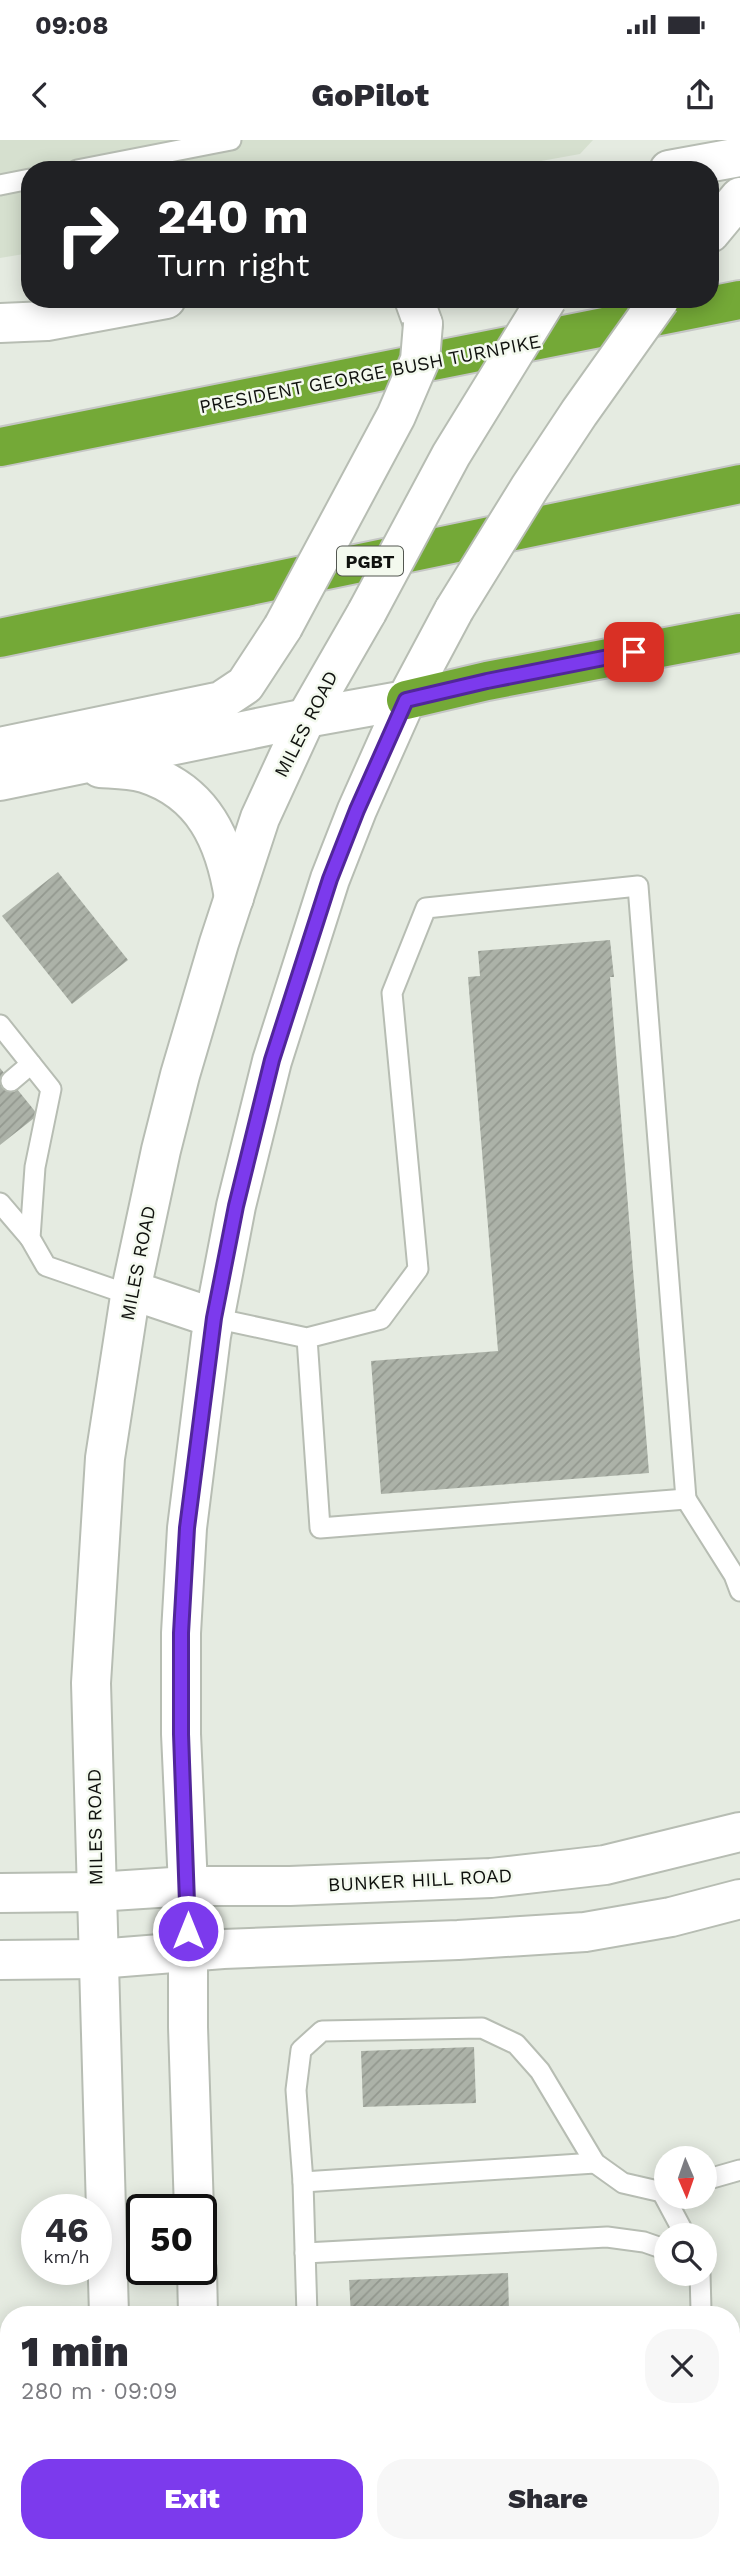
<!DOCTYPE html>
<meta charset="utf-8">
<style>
:root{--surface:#fff;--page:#f7f7f7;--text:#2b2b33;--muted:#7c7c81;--accent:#7c3aed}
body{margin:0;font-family:"Work Sans",sans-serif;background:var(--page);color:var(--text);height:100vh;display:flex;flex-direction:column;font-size:26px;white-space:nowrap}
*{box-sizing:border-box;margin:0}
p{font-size:23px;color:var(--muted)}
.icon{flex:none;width:38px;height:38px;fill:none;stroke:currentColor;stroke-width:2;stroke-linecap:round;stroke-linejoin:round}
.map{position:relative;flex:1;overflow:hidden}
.drawer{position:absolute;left:0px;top:2166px;width:740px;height:247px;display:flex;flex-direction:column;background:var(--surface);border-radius:28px 28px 0 0;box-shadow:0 4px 18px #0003}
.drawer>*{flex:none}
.guide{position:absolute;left:21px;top:21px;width:698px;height:147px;border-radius:28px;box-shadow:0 4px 18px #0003;background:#202124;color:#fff;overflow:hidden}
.needle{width:46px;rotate:178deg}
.fabs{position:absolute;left:654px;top:2006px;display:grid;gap:14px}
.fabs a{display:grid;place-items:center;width:63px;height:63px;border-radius:50%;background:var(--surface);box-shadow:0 4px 18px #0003;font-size:35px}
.speed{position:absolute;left:21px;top:2054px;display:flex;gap:14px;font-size:35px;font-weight:700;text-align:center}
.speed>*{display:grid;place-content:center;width:91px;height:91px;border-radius:50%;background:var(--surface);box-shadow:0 4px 18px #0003;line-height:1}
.speed small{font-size:18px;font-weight:400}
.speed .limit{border:4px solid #111;border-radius:10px;background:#fff;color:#111}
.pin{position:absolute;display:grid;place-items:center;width:60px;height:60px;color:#fff;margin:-30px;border-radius:14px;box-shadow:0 4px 10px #0006}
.me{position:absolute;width:77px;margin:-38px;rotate:0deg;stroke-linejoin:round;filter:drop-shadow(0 0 5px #0008)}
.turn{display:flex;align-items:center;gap:24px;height:147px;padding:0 21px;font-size:32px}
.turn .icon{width:91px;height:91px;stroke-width:2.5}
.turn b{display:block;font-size:49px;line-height:60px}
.round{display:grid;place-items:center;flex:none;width:74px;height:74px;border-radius:28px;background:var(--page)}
.overview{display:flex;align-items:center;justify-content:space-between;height:119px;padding:0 21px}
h1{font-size:42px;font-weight:800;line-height:52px}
.action{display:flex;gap:14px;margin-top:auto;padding:14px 21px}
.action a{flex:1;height:80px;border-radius:28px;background:var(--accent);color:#fff;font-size:28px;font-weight:800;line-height:80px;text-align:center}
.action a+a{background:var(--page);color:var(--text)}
.status{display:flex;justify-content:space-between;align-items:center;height:49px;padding:0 35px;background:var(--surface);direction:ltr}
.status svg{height:19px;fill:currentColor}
header{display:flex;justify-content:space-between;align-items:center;height:91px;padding:0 21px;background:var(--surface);font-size:32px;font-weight:800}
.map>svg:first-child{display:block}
</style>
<div class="status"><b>09:08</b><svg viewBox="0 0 49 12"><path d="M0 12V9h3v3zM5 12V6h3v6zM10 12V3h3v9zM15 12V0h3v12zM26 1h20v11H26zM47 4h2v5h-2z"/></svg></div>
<header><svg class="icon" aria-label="back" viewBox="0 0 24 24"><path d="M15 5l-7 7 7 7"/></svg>GoPilot<svg class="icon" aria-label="share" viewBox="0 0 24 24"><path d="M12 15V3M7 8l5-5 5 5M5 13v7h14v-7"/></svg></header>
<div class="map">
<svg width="740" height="2412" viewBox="0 0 740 2412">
<defs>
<pattern id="building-hatch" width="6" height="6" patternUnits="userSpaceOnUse" patternTransform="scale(1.75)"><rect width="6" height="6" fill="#acb2a8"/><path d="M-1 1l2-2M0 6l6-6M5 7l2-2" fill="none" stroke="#93988f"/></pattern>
</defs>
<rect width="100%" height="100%" fill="#e5ebe1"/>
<polygon fill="#d6e0cf" points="0,0 593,0 580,14 491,30 30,30 30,113 0,118"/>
<g fill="url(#building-hatch)">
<polygon points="58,732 128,820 72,864 2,776"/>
<polygon points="610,800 614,837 610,837 649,1333 381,1354 371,1221 498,1211 468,837 480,836 478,811"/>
<polygon points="0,928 38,975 0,1005"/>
<polygon points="474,1907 476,1963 363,1967 361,1911"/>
<polygon points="508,2133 509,2172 351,2175 349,2140"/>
</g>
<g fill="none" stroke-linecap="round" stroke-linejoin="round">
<g stroke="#b7bdb3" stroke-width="23">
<g id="service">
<polyline points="77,30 231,0"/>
<polyline points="0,45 30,39"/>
<polyline points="0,885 51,949 35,1027 30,1098 46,1126 130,1155"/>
<polyline points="11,941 31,924"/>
<polyline points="0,1063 30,1098"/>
<polyline points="214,1178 307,1198 320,1388 686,1359 638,746 426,768 392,853 418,1129 381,1179 307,1198"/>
<polyline points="686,1359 734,1435 740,1451"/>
<polyline points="705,2040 740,2030"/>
<polyline points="303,2042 595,2023"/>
<polyline points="662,2052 685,2095"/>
<polyline points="305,2113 607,2097 644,2102 667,2110"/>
<polyline points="307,2175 303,2042 296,1950 301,1910 322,1891 482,1888 516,1904 540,1931 595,2023 623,2043 662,2052 667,2051"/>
<polyline points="699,2175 701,2170 700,2133"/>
</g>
</g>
<g stroke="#b7bdb3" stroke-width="42">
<g id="tertiary">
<polyline points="0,1753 96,1752"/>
<polyline points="0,1820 98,1819"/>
</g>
</g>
<g stroke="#b7bdb3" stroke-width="42">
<g id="secondary">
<polyline points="669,30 740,17"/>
<polyline points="710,93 740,57"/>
<polyline points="414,159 423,184"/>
<polyline points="0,183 47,181 166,159"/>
<polyline points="0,607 221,561 245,545 283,487"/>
<path d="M100,628c14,1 30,1 44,5 60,19 81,68 90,125"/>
<polyline points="0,641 306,578 406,560"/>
<polyline points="131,1150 214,1178"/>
<polyline points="96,1752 188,1746 290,1746 491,1738 605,1725 740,1692"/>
<polyline points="98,1819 223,1809 458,1800 585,1792 671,1777 740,1759"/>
<polyline points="194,2070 188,1887 188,1746 181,1594 181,1493 187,1388 211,1196 236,1066 272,921 330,739 357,670 406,560 454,470"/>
<polyline points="197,2130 198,2175"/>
<polyline points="109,2175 91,1543 105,1318 131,1150 161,1010 180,935 219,803 260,678 306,578 367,472"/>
<polyline points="117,2404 117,2412"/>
<polyline points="206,2404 207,2412"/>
</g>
</g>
<g stroke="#c5c6c5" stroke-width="42">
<g id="motorway">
<polyline points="0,307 740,160"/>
<polyline points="0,498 740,344"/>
<polyline points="406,560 487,541 740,493"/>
</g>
</g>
<use href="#service" stroke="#fff" stroke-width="19"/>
<use href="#tertiary" stroke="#fff" stroke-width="38"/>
<use href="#secondary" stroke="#fff" stroke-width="38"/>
<use href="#motorway" stroke="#74a937" stroke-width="38"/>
<g stroke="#b7bdb3" stroke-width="42" stroke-linecap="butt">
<g id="secondary-bridge">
<polyline points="454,470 530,347 579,273 660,159"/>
<polyline points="367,472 451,315 547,159"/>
<polyline points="283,487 396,276 420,220 423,184"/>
</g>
</g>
<use href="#secondary-bridge" stroke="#fff" stroke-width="38"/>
</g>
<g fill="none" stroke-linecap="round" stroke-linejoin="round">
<g stroke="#51269a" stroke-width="18">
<polyline id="route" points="188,1791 181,1594 181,1493 187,1388 214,1178 236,1066 272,920 330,739 357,670 406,560 487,541 634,512"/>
</g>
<use href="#route" stroke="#7c3aed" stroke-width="12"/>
</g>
<g text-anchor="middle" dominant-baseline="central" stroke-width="5" stroke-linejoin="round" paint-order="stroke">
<rect fill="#f3f9ee" stroke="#535751" stroke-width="2" x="337" y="406.5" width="66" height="29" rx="5"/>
<g font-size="18" font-weight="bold" fill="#0f110e">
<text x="370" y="421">PGBT</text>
</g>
<g font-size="19" fill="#0f110e" stroke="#f3f9ee">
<text transform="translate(370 234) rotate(-11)">PRESIDENT GEORGE BUSH TURNPIKE</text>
<text transform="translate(306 584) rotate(-63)">MILES ROAD</text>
<text transform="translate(138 1123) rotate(-79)">MILES ROAD</text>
<text transform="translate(95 1687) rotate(-91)">MILES ROAD</text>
<text transform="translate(420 1740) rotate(-3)">BUNKER HILL ROAD</text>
</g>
</g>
</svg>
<div class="fabs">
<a><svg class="needle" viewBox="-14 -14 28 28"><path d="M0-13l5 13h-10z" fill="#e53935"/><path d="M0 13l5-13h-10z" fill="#7c7c81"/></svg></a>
<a><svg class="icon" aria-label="search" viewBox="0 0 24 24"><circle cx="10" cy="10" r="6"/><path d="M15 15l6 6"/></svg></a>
</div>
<div class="speed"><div>46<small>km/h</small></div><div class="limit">50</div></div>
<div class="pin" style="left:634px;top:512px;background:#d93025"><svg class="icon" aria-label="arrive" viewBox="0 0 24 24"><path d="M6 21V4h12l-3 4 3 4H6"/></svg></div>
<svg class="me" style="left:188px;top:1791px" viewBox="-20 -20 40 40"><circle r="17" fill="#7c3aed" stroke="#fff" stroke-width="3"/><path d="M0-11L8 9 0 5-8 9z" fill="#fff"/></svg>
<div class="guide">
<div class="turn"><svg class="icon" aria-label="right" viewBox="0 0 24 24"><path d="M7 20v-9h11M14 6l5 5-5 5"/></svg><div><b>240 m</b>Turn right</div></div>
</div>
<section class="drawer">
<div class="overview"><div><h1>1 min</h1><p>280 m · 09:09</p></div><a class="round"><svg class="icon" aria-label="close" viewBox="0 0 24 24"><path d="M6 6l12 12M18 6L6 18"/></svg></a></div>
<div class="action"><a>Exit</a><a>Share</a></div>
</section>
</div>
